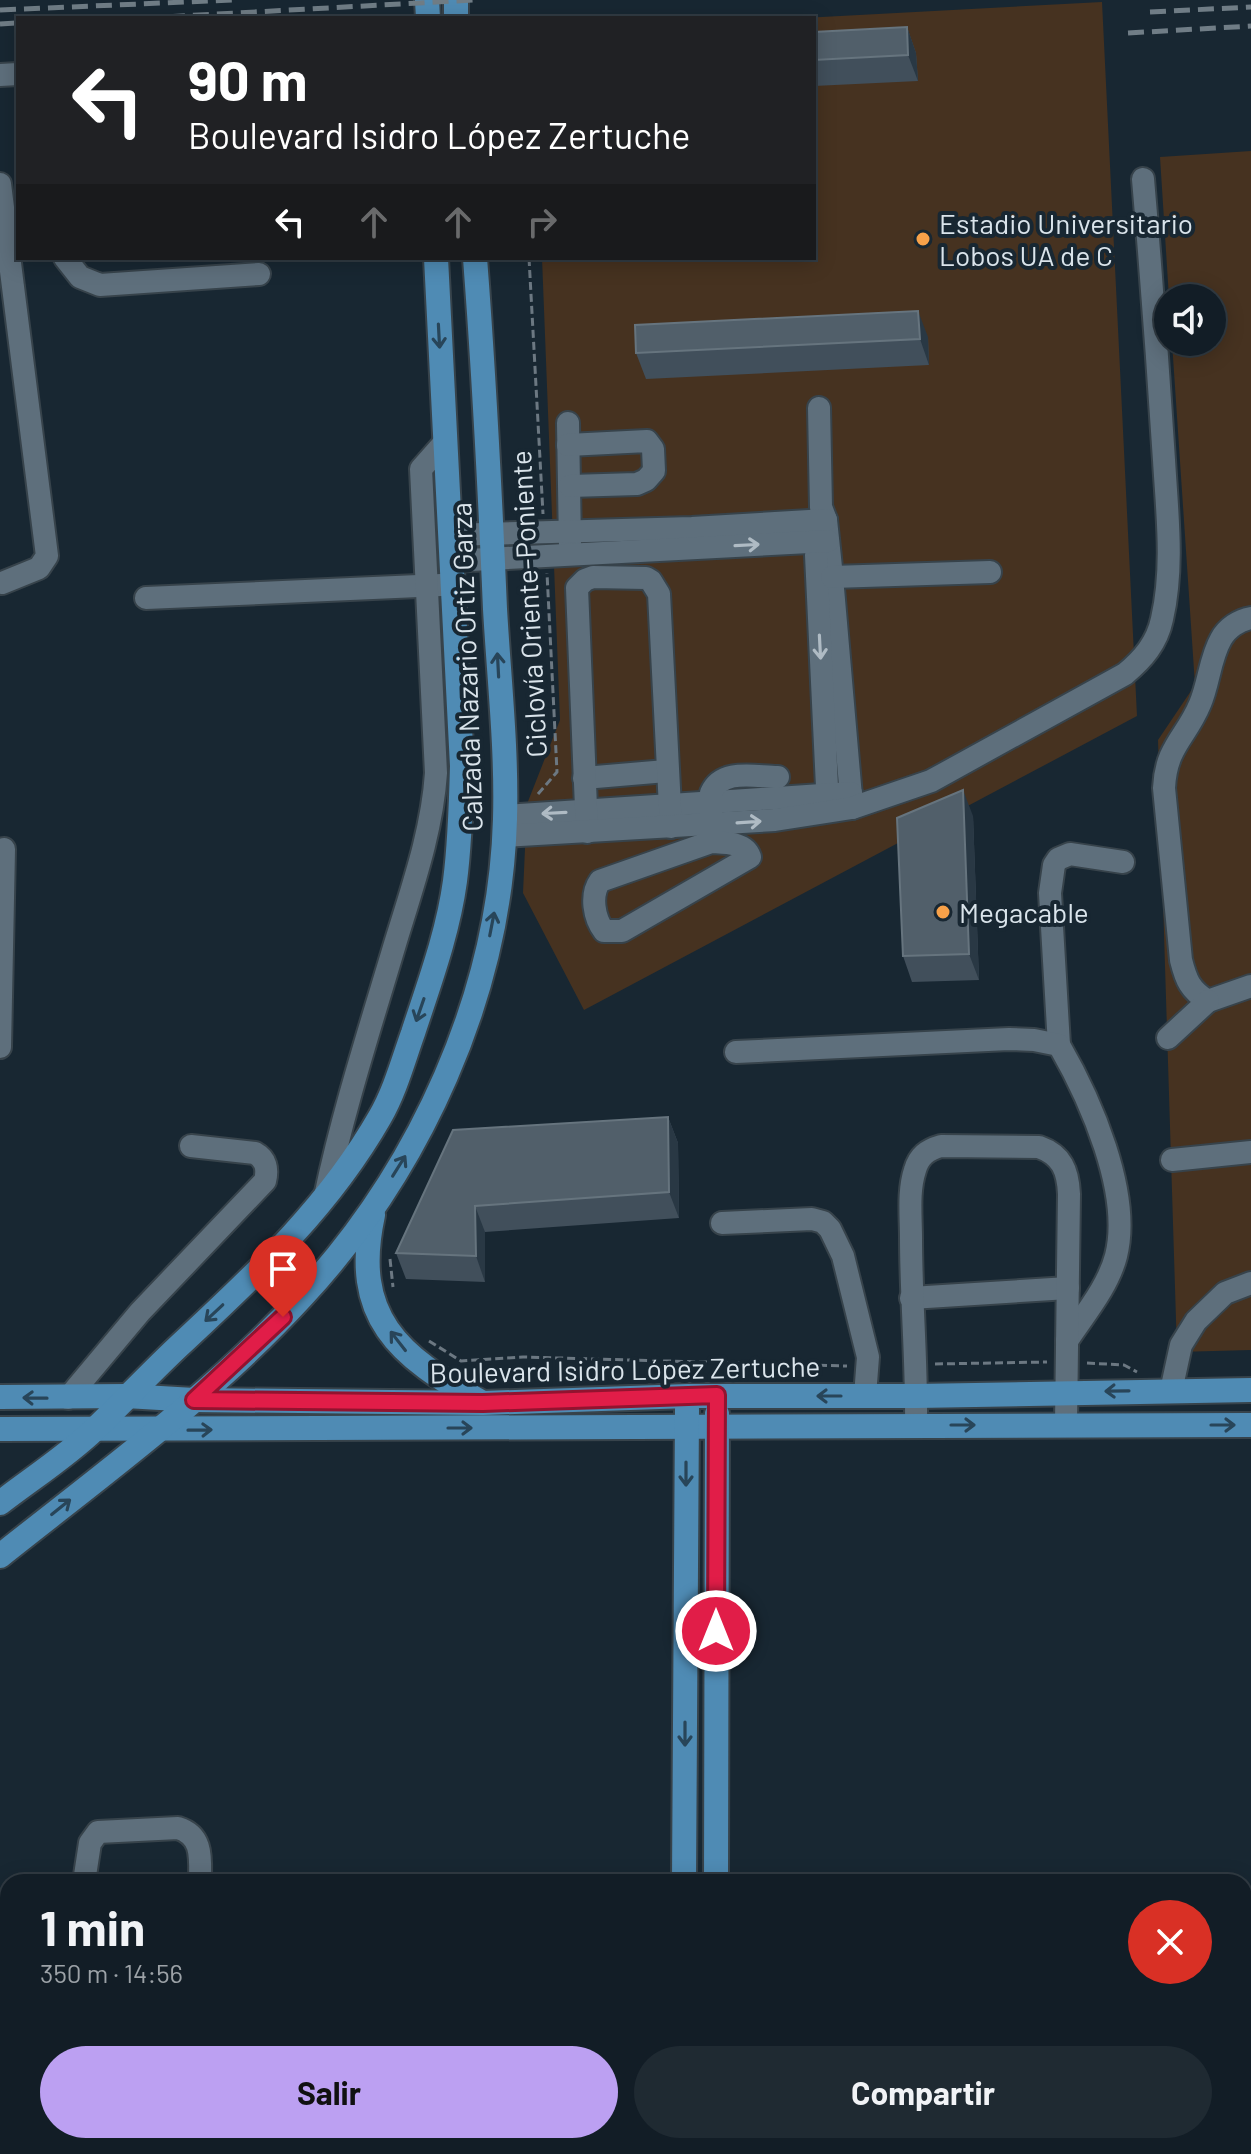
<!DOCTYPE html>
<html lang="es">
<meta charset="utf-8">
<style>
:root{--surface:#121d26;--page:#1f2a32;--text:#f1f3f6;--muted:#9ca2a7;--line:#313b43;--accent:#bca0f2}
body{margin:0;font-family:Barlow,sans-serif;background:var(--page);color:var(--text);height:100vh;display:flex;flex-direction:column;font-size:30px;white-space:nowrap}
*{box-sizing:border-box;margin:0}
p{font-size:26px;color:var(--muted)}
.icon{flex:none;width:44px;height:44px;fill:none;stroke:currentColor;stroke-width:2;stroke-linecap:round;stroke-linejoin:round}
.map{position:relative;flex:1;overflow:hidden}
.panel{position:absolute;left:0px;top:1874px;width:1252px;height:280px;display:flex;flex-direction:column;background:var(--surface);border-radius:24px 24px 0 0;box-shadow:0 4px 20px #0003,0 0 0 2px var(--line)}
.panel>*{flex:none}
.banner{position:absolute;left:16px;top:16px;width:800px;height:244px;border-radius:0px;box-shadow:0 4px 20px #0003,0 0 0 2px var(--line);background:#202124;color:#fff;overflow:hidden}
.controls{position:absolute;left:1154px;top:284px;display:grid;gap:16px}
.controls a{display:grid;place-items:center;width:72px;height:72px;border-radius:50%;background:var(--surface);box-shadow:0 4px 20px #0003,0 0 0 2px var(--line);font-size:40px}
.pin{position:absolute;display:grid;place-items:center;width:68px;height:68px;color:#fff;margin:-82px -34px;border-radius:50% 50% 50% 0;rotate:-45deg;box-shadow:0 0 8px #0007}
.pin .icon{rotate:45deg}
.me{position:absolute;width:88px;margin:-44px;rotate:0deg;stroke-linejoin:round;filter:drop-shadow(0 0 6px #0008)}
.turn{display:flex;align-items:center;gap:28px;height:168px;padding:0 40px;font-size:36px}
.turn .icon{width:104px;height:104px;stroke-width:2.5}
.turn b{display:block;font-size:56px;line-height:68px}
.lanes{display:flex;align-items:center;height:76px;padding:0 40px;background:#0003;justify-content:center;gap:40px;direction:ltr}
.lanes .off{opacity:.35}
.round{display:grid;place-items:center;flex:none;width:84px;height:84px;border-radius:42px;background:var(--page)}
.head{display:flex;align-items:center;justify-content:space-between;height:136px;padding:0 40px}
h1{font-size:48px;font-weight:700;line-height:60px}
.cta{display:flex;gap:16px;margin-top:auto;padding:16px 40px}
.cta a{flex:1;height:92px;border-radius:48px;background:var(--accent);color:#111;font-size:32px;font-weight:700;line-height:92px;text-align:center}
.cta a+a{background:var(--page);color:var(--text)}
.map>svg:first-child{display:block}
</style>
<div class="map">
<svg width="1251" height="2154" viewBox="0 0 1251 2154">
<rect width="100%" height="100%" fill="#182732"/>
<g fill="#463220">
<polygon points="1102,2 1137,716 584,1010 523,893 527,804 560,720 542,258 814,258 814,18 803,18"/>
<polygon points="1251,151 1251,1350 1177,1352 1158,740 1195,685 1172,342 1212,342 1212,298 1169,298 1160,157"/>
</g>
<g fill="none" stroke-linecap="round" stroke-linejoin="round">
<g stroke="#37434b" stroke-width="26">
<g id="minor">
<polyline points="0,75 18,74"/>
<polyline points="0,184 47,556 39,568 2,583"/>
<polyline points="65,258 80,277 100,285 259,274"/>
<polyline points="819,408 821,507 826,520 832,577 852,808"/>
<polyline points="568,423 570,546"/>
<polyline points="568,445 647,441 653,449 654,471 646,480 637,484 570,486"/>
<polyline points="450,535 692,528 826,520"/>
<polyline points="816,555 828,808"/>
<polyline points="451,561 828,541"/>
<polyline points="832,577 990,572"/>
<polyline points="146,598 441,585"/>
<path d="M1251,618c-12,2 -24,10 -30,21 -11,19 -12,44 -21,65 -14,34 -34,42 -36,84l17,172c5,20 9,30 27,41l43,-15"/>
<polyline points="584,778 666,771"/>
<polyline points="505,816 851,793"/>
<polyline points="587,832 577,588 585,580 593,577 646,578 651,581 659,594 671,827"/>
<path d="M504,836l271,-16 77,-12 79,-27 194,-107c18,-15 32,-31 37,-55 12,-52 5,-107 2,-159 -6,-94 -13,-188 -21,-281"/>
<path d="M711,842c14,1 34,0 39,15l-128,74h-18c-10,-13 -14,-36 -4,-50l111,-39v-49c11,-25 44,-16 67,-16"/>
<polyline points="1168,1038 1208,1001"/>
<polyline points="1059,1045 1050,893 1054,865 1058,859 1070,854 1123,862"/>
<polyline points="0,1047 4,849"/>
<path d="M736,1052l273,-13 25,1 25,5c31,54 73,148 57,211 -8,31 -32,59 -49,85"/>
<polyline points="1172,1160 1251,1152"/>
<path d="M325,1197c18,-86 45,-169 70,-253 17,-56 37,-112 41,-171l-15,-304 23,-26"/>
<polyline points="722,1223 812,1219 823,1222 830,1229 843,1256 868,1357 865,1396"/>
<polyline points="911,1298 1068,1288"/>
<polyline points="1171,1391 1181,1345 1196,1321 1225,1293 1251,1283"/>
<path d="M68,1398l72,-86 125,-131c3,-12 1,-22 -10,-28l-64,-7"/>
<path d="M916,1425c1,-62 -5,-124 -5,-187 0,-22 -3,-47 4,-68 4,-14 12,-20 26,-24l98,1c23,8 29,24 30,47l-3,230"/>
<path d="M84,1882l6,-39 8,-11 80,-4c26,8 22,32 22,54"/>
<polyline points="0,2071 8,2071"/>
<polyline points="69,2154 69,2146"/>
<polyline points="197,2154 197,2146"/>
</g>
</g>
<g stroke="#37434b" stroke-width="28">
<g id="major">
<polyline points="427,0 428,18"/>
<polyline points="456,0 456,18"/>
<path d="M373,1215c-22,102 25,141 108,187"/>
<polyline points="0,1397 126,1396 194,1400 483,1403 688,1396 917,1396 1251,1390"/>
<polyline points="0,1429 1251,1425"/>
<path d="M0,1503c31,-24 67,-47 95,-74 29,-28 57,-58 86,-85 76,-71 147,-136 199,-227 15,-26 23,-56 33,-84 16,-49 35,-100 42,-152 5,-38 6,-76 7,-115l-26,-508"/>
<path d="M0,1556c103,-82 212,-161 301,-258 119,-128 199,-303 204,-479 2,-70 -6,-140 -10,-210 -5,-117 -11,-234 -20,-351"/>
<polyline points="684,1882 687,1410"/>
<polyline points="716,1882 717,1414"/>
<polyline points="682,2154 682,2146"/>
<polyline points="714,2154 715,2146"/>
</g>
</g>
<g stroke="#6c7882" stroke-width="3" stroke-dasharray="8 4" stroke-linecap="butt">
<polyline points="529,258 543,514"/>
<polyline points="538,794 557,772 547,573"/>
<polyline points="390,1259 393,1287"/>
<polyline points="429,1341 461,1361 523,1357 847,1366"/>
<polyline points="1087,1363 1124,1365 1137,1372"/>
<polyline points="935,1364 1047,1362"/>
</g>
<use href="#minor" stroke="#5e6f7c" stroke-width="22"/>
<use href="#major" stroke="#4f8bb4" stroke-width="24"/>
<g stroke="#707d86" stroke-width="5" stroke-dasharray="16 8" stroke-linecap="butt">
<polyline points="0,10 232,0"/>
<polyline points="1150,12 1251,7"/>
<polyline points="145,18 473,0"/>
<polyline points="0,24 18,23"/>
<polyline points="1128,33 1251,26"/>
</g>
</g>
<g fill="#414f5b">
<polygon points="907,27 916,53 918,81 814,86 814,32"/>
<polygon points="928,337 929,365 646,379 636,353"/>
<polygon points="973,816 979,980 912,982 903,956"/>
<polygon points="668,1117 678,1143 679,1218 485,1232 485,1282 406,1279 396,1253 453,1130"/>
</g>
<g fill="#293844">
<polygon points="907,27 916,53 918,81 908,55"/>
<polygon points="918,311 928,337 929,365 920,339"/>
<polygon points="963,790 973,816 979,980 969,954"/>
<polygon points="668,1117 678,1143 679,1218 669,1192"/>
<polygon points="475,1206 485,1232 485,1282 476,1256"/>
</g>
<g fill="#515f6a" stroke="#66747e" stroke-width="2">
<polygon points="907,27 908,55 814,60 814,32"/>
<polygon points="918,311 920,339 636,353 635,325"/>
<polygon points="963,790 969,954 903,956 897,818"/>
<polygon points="668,1117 669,1192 475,1206 476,1256 396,1253 453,1130"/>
</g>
<defs><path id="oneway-shaft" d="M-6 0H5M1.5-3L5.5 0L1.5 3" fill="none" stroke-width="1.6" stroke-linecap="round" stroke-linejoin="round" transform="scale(2)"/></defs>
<g stroke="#284559">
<use href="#oneway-shaft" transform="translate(439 336) rotate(87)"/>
<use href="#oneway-shaft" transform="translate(498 665) rotate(-93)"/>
<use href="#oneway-shaft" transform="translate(492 924) rotate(-79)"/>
<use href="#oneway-shaft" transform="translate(420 1010) rotate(109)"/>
<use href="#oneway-shaft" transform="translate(399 1166) rotate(-58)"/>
<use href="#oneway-shaft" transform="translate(214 1313) rotate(137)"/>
<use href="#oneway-shaft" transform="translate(398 1341) rotate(-128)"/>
<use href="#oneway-shaft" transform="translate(1117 1391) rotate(179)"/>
<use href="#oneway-shaft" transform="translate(829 1396) rotate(-180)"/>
<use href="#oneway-shaft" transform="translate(35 1398) rotate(-179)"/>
<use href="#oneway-shaft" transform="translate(963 1425)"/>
<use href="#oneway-shaft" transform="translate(1223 1425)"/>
<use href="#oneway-shaft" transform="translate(460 1428)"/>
<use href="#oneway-shaft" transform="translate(200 1430) rotate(-1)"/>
<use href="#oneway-shaft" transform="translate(686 1474) rotate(90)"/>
<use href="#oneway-shaft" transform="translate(61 1507) rotate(-39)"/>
<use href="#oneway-shaft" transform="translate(685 1734) rotate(90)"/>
</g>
<g stroke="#afbbc4">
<use href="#oneway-shaft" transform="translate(747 545) rotate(-3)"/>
<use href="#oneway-shaft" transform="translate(820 647) rotate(87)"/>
<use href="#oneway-shaft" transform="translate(554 813) rotate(177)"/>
<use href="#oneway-shaft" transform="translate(749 822) rotate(-4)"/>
</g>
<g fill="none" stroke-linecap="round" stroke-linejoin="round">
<g stroke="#92132f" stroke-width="20">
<polyline id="route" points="283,1317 194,1400 483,1403 717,1395 716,1631"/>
</g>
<use href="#route" stroke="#e11d48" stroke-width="14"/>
</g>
<g fill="#f7a149" stroke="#182732" stroke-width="3">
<circle cx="923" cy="239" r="8"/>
<circle cx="943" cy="912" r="8"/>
</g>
<g text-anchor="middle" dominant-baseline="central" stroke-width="8" stroke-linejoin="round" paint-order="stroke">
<g font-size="28" fill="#dae4eb" stroke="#182732" text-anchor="start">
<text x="939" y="223">Estadio Universitario<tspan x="939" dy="32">Lobos UA de C</tspan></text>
<text x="959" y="912">Megacable</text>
</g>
<g font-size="28" fill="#dae4eb" stroke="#182732">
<text transform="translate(528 604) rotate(-93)">Ciclovía Oriente-Poniente</text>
<text transform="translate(466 667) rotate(-92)">Calzada Nazario Ortiz Garza</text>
<text transform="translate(625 1369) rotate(-1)">Boulevard Isidro López Zertuche</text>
</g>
</g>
</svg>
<div class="controls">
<a><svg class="icon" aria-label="sound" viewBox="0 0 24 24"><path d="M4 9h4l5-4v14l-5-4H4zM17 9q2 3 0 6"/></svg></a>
</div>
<div class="pin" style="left:283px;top:1317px;background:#d93025"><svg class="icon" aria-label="arrive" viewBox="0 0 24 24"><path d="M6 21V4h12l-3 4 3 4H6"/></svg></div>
<svg class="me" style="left:716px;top:1631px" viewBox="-20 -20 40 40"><circle r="17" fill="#e11d48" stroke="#fff" stroke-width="3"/><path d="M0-11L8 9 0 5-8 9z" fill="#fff"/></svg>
<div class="banner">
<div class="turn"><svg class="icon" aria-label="left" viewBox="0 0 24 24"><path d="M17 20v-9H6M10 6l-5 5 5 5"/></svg><div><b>90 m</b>Boulevard Isidro López Zertuche</div></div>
<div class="lanes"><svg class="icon" aria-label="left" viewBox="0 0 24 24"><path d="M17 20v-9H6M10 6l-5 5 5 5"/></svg><svg class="icon off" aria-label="ahead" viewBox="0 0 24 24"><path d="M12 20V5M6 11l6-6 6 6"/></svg><svg class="icon off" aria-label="ahead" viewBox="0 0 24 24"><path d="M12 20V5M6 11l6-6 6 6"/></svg><svg class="icon off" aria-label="right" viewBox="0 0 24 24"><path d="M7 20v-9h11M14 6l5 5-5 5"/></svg></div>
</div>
<section class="panel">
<div class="head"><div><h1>1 min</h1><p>350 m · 14:56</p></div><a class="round" style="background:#d93025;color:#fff"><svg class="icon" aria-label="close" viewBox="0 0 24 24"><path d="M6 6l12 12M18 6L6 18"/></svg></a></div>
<div class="cta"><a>Salir</a><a>Compartir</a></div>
</section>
</div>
